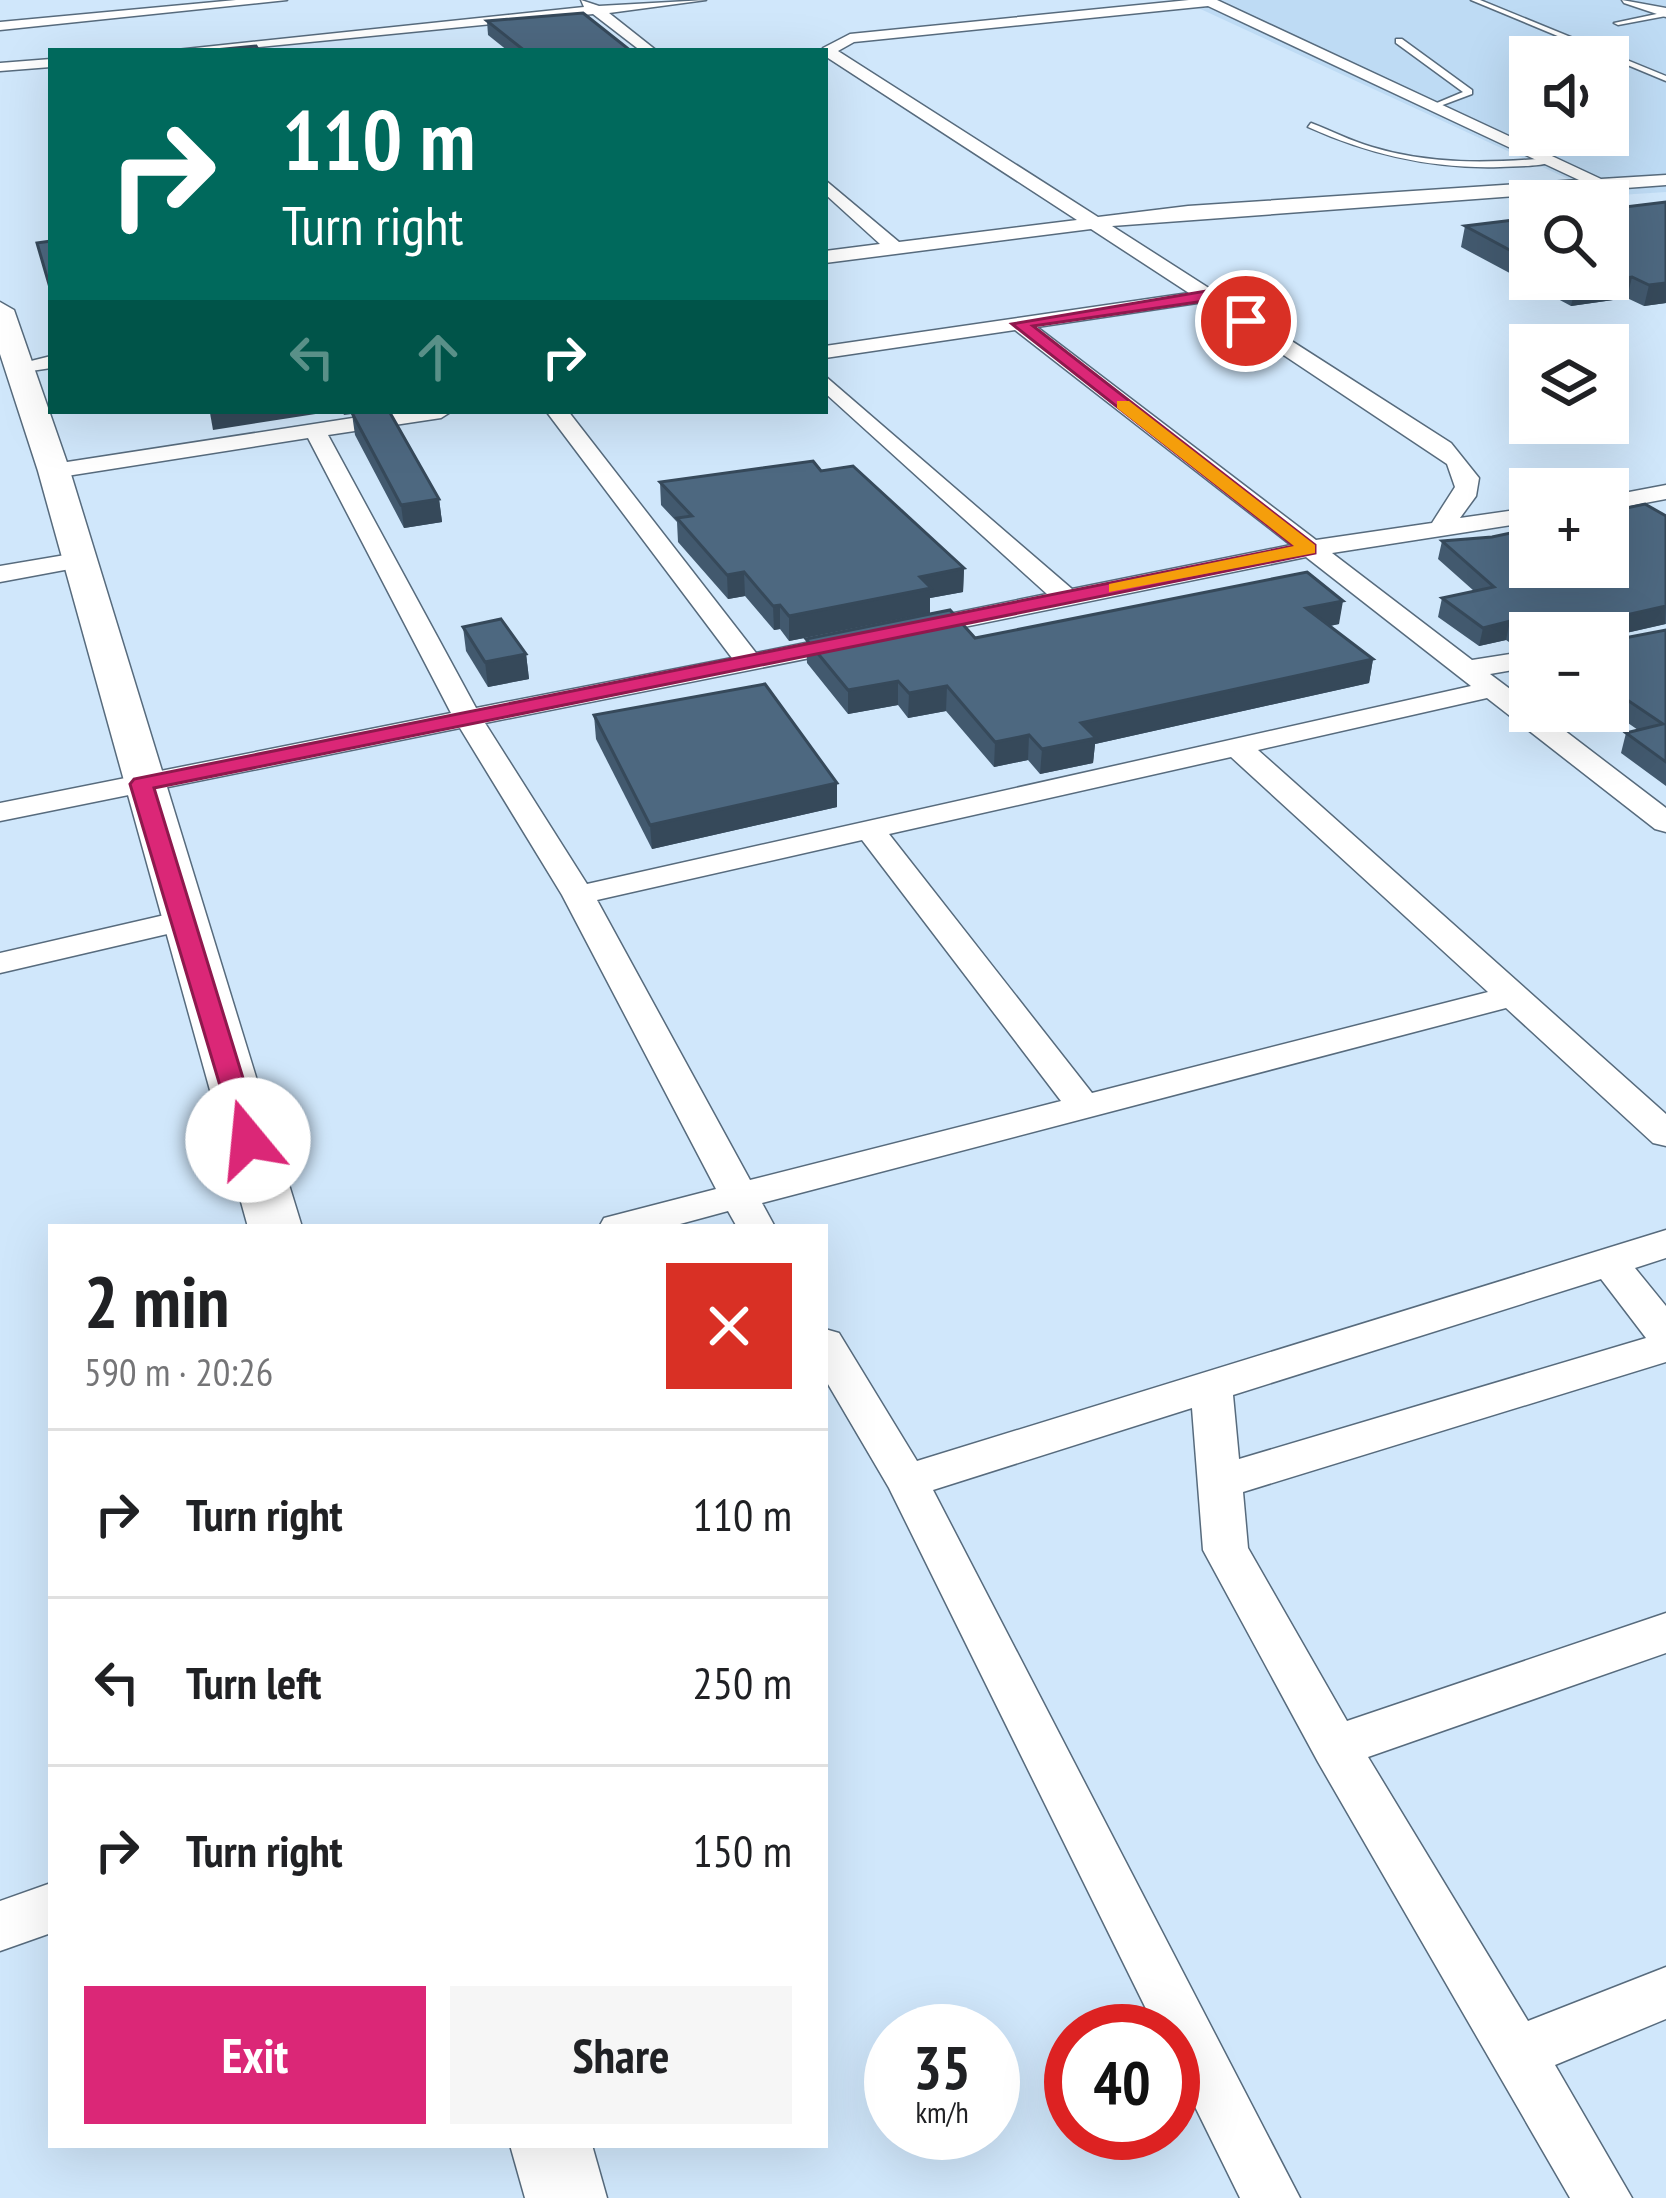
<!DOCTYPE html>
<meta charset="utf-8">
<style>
:root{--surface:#fff;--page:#f6f6f6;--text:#202124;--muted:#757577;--line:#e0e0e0;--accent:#db2777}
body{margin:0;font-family:"PT Sans Narrow",sans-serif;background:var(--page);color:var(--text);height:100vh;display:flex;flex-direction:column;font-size:45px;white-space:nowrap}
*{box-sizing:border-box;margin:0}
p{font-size:39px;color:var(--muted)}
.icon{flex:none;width:66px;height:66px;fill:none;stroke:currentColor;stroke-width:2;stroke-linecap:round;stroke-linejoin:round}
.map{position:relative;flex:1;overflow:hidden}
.details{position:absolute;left:48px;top:1224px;width:780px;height:924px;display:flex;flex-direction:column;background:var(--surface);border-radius:0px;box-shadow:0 12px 48px #0002}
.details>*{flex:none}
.guide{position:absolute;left:48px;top:48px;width:780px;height:366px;border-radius:0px;box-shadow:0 12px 48px #0002;background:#00695c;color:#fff;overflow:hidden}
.fabs{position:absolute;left:1509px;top:36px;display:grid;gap:24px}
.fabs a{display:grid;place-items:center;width:120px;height:120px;border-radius:0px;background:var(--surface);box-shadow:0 12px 48px #0002;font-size:60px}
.speed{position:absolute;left:864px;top:2004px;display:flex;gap:24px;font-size:60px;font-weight:700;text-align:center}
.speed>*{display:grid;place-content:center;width:156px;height:156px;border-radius:50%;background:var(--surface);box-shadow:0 12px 48px #0002;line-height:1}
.speed small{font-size:30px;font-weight:400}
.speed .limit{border:18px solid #d22;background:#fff;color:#111}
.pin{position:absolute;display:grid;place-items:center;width:102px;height:102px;color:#fff;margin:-51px;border:6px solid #fff;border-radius:50%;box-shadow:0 3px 12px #0007}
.me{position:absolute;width:132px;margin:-66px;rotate:343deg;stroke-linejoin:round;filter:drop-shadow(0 0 9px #0008)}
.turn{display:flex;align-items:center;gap:42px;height:252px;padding:0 36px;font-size:54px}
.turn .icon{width:156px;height:156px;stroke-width:2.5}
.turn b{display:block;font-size:84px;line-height:102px}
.lanes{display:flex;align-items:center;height:114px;padding:0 36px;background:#0003;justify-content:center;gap:60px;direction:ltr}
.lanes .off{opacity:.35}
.round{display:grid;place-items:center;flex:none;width:126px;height:126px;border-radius:0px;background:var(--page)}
.summary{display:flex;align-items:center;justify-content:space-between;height:204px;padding:0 36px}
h1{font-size:72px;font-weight:700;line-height:90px}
.cta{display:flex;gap:24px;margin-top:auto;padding:24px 36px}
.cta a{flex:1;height:138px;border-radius:0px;background:var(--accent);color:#fff;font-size:48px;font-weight:700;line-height:138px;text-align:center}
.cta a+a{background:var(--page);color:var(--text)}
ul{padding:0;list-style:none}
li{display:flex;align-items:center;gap:36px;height:168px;padding:0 36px;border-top:3px solid var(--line)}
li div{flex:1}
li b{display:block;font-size:45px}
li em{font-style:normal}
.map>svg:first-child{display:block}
</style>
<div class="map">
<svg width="1666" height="2198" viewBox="0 0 1666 2198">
<rect width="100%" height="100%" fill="#d0e7fb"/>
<path fill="#bedbf4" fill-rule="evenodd" d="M1181,0h485v192l-61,4zM1530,57h78v78h-78z"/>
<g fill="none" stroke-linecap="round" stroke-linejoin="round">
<g stroke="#576b7d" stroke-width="3">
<g id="lane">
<polygon points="1471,0 1480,0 1666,76 1666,81"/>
<polygon points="1666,12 1666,16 1618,25 1614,23"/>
<polygon points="1396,39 1402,39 1472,90 1472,94 1432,109 1432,105 1463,92 1396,43"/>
<path d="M1311,123c21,8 40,18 61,24 58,18 119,16 179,11l4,3c-16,6 -37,5 -55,6 -68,2 -130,-12 -192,-40z"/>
</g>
</g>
<g stroke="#576b7d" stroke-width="3">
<g id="street">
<polygon points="236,0 287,0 0,30 0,22"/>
<polygon points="581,0 599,6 706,0 609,13 657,51 641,51 593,14 219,51 167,51 584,7"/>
<path d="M1189,0h28l384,179 65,-4v10l-554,41 339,217 28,35 -3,18 -16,22 70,-10v14l-198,31 140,107 58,-9v16l-40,7 40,30v7h9l127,97v24l-11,-3 -168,-131 -229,52 408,364v32l-13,-3 -147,-135 -744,195 13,24h-38l-9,-16 -59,16h-70l5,-9 112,-29 -154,-294 -102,-167 -460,93v-18l451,-90 -143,-275 -254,40 -12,-7 12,-7 344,-53h54l-11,7 -113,17 148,273 256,-50 -186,-247h22l188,242 99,-20 13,8 -13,8 -370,74 102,161 884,-198 -165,-129 -396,81 -13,-8 13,-8 137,-28 -222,-201v-17l247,213 219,-44 -276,-215 -190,28v-12l364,-53 -98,-64 -266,34v-12l55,-7 -55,-50v-14l74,62 178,-22 -252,-164 -2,-8 27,-14zM1208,6l371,174 -391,26 -90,11 -260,-166 16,-9zM1204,302l243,162 8,23 -23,36 -116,17 -279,-213zM1231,757l257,235 -396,101 -203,-259zM862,840l199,261 -311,79 -153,-280z"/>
<polygon points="1622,0 1666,8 1666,17 1624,3"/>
<polygon points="51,59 51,67 0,71 0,63"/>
<polygon points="51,356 51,368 18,373 7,367"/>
<polygon points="1666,485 1666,499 1608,510 1608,496"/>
<polygon points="77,553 90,561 86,566 0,582 0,566"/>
<polygon points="182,911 193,914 198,921 193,928 0,973 0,953"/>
<path d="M1666,1230v28l-31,10 31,38v56l-423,130 5,56 99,173 319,-108v40l-298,104 160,264 138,-54v52l-111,46 77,133h-62l-252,-436 -115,-212 -11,-142 -259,82 367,708h-60l-67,-136v-31h-16l-268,-543 -64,-109v-50l14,4 78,128zM1601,1279l45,59 -407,121 -6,-64z"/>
<polygon points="51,1883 51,1933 0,1951 0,1901"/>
</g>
</g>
<g stroke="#576b7d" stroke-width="3">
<g id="secondary">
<polygon points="0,302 14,310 70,471 302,1227 248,1227 38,471 0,354"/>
<polygon points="510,2145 592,2145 607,2198 525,2198"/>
</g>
</g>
<use href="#lane" fill="#fff" fill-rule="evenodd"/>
<use href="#street" fill="#fff" fill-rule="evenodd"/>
<use href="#secondary" fill="#fff" fill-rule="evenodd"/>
</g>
<g fill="#42596e">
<polygon points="487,21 631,51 508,51 488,35"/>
<polygon points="1666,202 1666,303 1644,306 1627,298 1571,306 1461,247 1465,226 1530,218 1530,279 1608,279"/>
<polygon points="342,411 389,411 439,499 442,522 404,528 355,435 352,414 344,415"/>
<polygon points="821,471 964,568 963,592 930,598 930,613 789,641 780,629 774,630 745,596 728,599 678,542 677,522 661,505 660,482"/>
<polygon points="1666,516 1666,624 1613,636 1614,640 1666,630 1666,786 1621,753 1626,733 1638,730 1608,709 1608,633 1530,633 1530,648 1518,648 1506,640 1479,646 1438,617 1442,598 1474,591 1438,559 1442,541 1492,537"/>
<polygon points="1339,624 1329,626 1373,659 1369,683 1095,744 1093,763 1040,774 1028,760 994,767 946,711 908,718 898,705 848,714 807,663 806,639 975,638"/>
<polygon points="463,627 526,654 529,679 488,687 466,651"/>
<polygon points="594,715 837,807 652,849 596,739"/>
</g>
<g fill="#36495a">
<polygon points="1632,277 1627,298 1571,306 1576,285"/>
<polygon points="1666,283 1666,303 1644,306 1649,285"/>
<polygon points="220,411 335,411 213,430 210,413"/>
<polygon points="439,499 442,522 404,528 401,505"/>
<polygon points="964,568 963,592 930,598 930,613 789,641 789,616 920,577"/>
<polygon points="744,572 745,596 728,599 727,575"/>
<polygon points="1343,601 1339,624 1302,632 1306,608"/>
<polygon points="780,605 780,629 774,630 773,606"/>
<polygon points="1666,606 1665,624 1608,637 1608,619"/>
<polygon points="1510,621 1506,640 1479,646 1483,628"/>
<polygon points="526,654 529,679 488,687 485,662"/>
<polygon points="1373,659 1369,683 1095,744 1093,763 1040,774 1042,749 1081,723"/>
<polygon points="898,681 898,705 848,714 848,690"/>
<polygon points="947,686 946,711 908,718 909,693"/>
<polygon points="1029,735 1028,760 994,767 995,742"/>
<polygon points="837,783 837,807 652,849 650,825"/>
</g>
<g fill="#4d6880" stroke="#36495a" stroke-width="3">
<polygon points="583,13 631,51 525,51 487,21"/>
<polygon points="256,46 259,51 204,51"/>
<polygon points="1666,202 1666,283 1649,285 1632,277 1576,285 1564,279 1608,279 1608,209"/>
<polygon points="1530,218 1530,261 1465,226"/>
<polygon points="51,241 51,291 37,243"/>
<polygon points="369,411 389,411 439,499 401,505 352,413"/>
<polygon points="813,461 821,471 853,466 964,568 920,577 931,588 789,616 780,605 773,606 744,572 727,575 677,518 692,516 660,482"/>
<polygon points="1645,504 1666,516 1666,606 1608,619 1614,640 1666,630 1666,762 1626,733 1663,724 1608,687 1608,633 1538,633 1537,629 1522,629 1510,621 1483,628 1442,598 1494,587 1442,541 1492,537 1530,529 1530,567 1608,567 1608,512"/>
<polygon points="1307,572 1343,601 1306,608 1373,659 1081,723 1096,738 1042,749 1029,735 995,742 947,686 909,693 898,681 848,690 806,639 950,610 975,638"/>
<polygon points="501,619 526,654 485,662 463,627"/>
<polygon points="765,684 837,783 650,825 594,715"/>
</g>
<polygon fill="#db2777" stroke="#8e194d" stroke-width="3" points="1206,291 1253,321 1240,325 1204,301 1033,326 1315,545 1315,553 154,788 262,1140 258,1146 238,1146 130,784 134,779 1294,546 1012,324"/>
<polygon fill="#f59e0b" points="1117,401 1129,401 1315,545 1315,553 1109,592 1109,584 1294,546 1117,408"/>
</svg>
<div class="fabs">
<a><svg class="icon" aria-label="sound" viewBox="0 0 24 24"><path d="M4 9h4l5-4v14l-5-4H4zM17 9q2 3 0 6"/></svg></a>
<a><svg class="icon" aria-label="search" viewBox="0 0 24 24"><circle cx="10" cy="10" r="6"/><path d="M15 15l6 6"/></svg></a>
<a><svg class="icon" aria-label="layers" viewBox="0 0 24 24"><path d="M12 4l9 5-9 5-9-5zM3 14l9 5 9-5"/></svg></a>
<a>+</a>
<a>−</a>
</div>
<div class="speed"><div>35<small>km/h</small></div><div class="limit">40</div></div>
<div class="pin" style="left:1246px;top:321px;background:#d93025"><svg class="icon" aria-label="arrive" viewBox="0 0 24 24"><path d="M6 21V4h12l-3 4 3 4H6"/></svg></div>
<svg class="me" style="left:248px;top:1140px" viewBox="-20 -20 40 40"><circle r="19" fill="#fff"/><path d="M0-13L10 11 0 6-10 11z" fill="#db2777"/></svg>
<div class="guide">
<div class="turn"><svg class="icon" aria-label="right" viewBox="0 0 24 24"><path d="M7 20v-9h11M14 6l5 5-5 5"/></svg><div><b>110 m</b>Turn right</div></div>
<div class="lanes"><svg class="icon off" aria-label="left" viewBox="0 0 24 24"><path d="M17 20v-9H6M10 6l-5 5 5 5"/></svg><svg class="icon off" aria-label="ahead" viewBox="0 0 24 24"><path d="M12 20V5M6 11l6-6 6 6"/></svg><svg class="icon" aria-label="right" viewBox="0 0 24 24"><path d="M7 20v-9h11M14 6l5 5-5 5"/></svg></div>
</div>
<section class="details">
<div class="summary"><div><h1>2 min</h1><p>590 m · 20:26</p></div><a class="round" style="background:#d93025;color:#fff"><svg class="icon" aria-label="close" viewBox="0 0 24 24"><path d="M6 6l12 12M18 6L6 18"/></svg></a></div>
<ul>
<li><svg class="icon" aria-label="right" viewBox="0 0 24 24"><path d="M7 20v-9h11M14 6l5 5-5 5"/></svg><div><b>Turn right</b></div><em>110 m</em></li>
<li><svg class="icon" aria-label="left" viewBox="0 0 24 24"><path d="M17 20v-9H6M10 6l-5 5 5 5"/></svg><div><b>Turn left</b></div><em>250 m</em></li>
<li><svg class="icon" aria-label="right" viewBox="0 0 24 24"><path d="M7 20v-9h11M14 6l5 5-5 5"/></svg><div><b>Turn right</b></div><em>150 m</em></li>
</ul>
<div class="cta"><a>Exit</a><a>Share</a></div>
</section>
</div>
